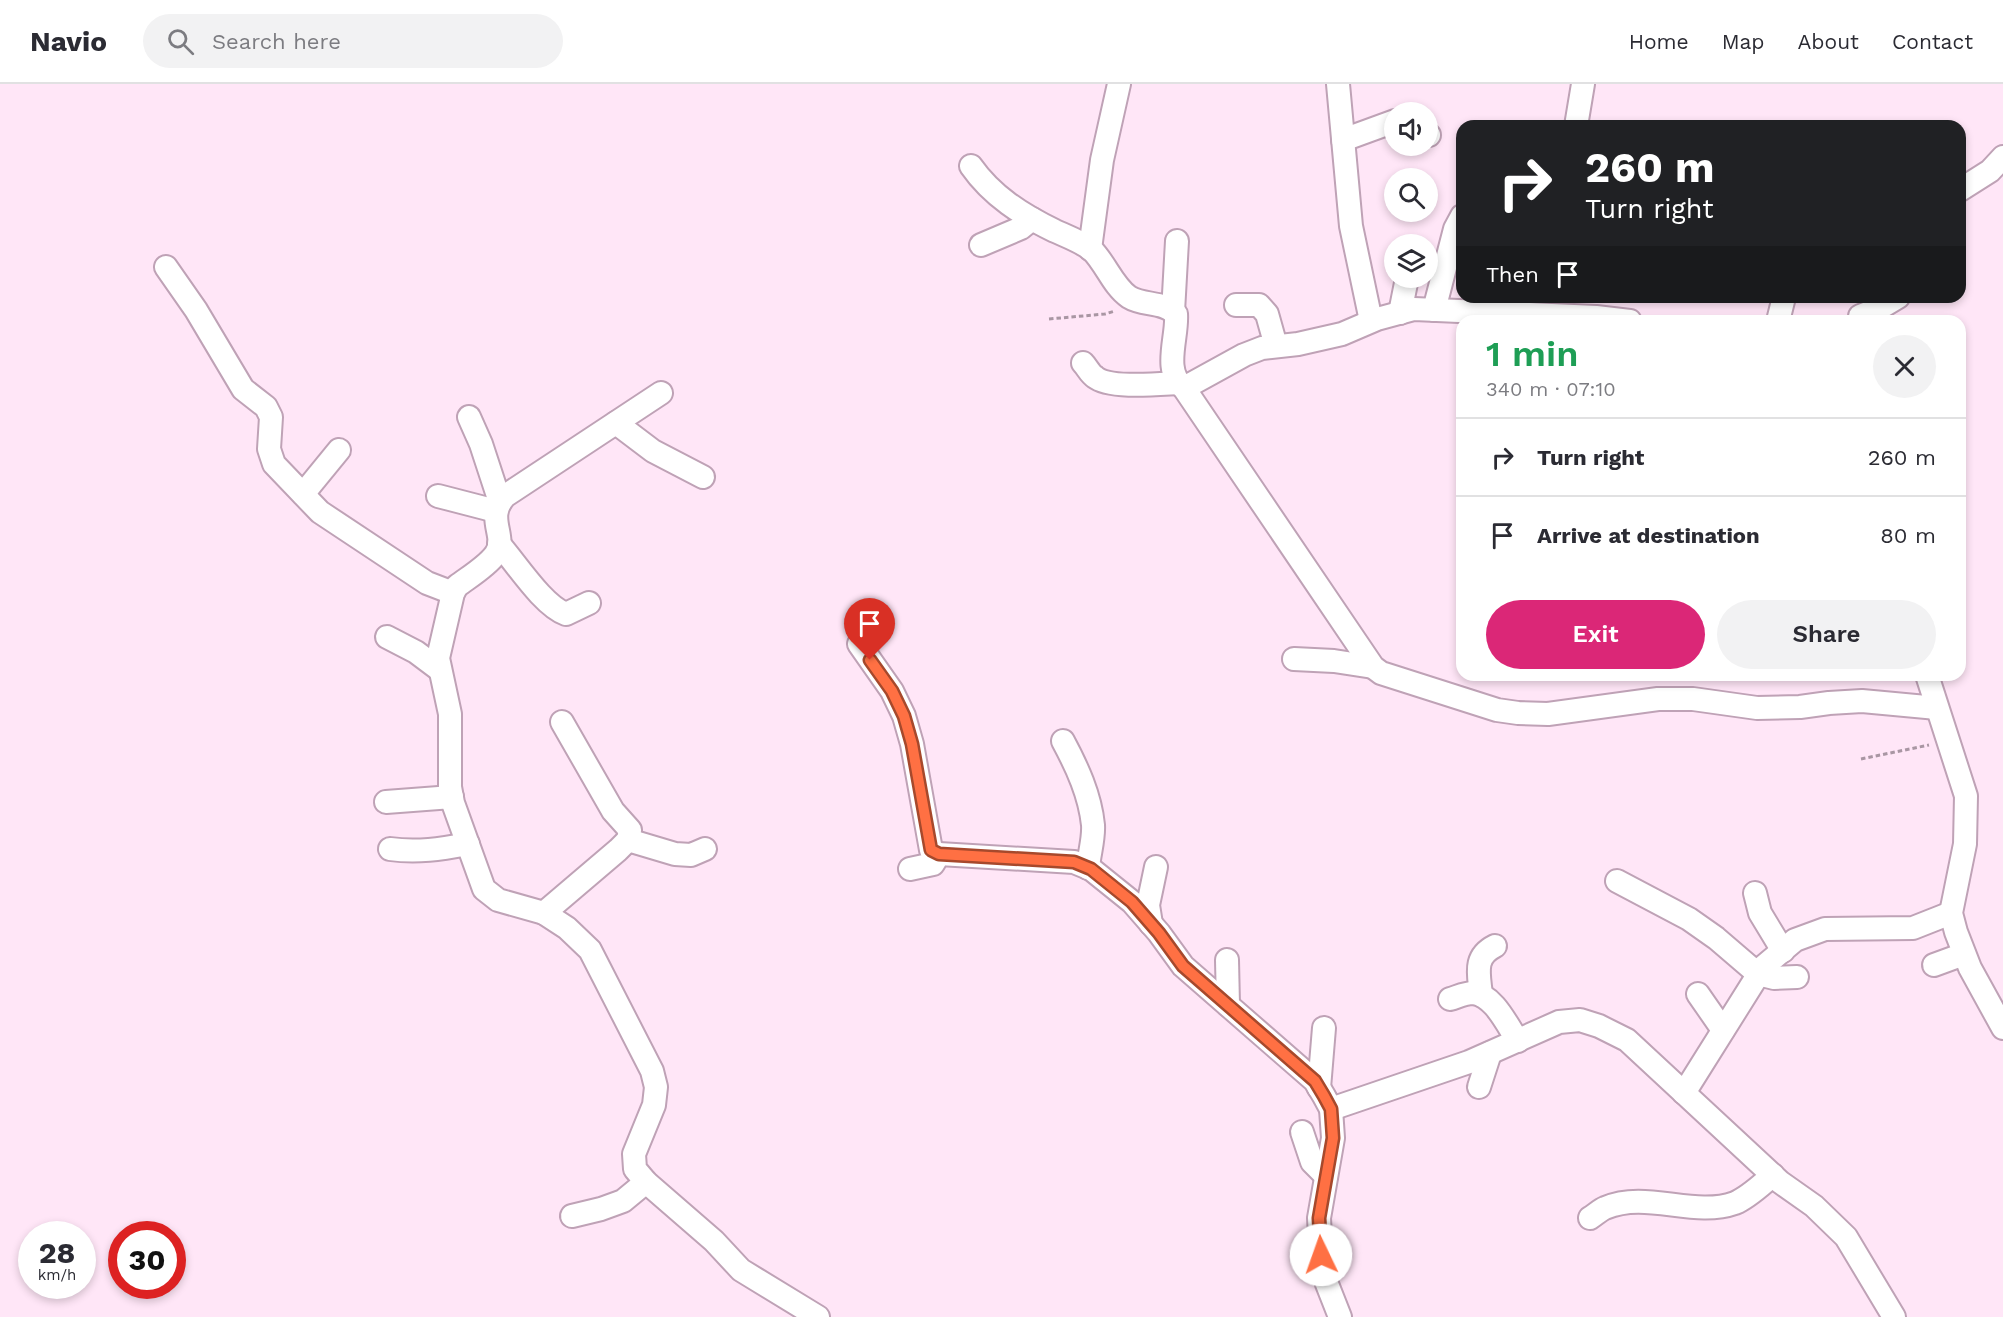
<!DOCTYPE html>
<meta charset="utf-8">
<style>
:root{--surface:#fff;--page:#f2f2f3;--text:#2b2b33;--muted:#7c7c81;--line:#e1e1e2;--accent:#db2777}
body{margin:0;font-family:"Work Sans",sans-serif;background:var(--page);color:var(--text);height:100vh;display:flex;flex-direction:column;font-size:22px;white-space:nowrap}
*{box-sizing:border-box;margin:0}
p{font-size:20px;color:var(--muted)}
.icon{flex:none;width:33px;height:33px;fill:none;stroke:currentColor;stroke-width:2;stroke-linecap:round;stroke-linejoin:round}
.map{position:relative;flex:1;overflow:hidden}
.side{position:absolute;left:1456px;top:231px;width:510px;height:366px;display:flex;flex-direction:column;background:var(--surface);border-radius:18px;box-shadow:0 3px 9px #0003}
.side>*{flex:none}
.banner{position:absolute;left:1456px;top:36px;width:510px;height:183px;border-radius:18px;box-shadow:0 3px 9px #0003;background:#202124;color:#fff;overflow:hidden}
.fabs{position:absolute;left:1384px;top:18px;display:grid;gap:12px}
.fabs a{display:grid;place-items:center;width:54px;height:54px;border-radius:50%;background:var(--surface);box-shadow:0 3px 9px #0003;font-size:30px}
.speed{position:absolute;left:18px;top:1137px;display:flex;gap:12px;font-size:30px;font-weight:700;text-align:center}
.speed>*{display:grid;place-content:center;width:78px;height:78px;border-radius:50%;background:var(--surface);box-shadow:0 3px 9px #0003;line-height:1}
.speed small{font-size:15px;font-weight:400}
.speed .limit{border:9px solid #d22;background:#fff;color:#111}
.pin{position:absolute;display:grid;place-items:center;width:51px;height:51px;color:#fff;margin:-62px -26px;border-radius:50% 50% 50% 0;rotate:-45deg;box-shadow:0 0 6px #0007}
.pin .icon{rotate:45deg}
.me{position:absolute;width:66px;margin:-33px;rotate:357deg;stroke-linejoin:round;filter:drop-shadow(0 0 4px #0008)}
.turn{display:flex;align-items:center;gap:21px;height:126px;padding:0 30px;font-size:27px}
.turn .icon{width:78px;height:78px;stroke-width:2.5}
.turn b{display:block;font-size:42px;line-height:51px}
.then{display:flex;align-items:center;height:57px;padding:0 30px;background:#0003;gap:12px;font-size:22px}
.round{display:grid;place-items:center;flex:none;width:63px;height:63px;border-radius:32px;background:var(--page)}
.overview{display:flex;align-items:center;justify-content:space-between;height:102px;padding:0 30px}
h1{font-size:36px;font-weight:600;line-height:45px;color:#1e9e55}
.primary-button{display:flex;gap:12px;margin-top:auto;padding:12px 30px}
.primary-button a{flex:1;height:69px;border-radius:36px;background:var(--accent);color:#fff;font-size:24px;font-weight:600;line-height:69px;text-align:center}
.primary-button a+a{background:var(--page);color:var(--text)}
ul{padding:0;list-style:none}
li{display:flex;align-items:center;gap:18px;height:78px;padding:0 30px;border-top:2px solid var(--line)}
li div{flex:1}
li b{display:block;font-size:22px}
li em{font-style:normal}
header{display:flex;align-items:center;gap:36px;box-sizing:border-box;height:84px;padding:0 30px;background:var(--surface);border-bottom:2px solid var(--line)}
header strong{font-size:28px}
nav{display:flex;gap:33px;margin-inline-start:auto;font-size:21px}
.search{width:420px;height:54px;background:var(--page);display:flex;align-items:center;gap:15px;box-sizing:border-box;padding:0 21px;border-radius:33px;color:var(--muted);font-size:22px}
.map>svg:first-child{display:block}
</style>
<header>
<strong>Navio</strong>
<div class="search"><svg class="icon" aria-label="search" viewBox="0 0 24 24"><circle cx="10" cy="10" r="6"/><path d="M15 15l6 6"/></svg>Search here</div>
<nav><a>Home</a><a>Map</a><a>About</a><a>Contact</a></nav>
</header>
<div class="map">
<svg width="2003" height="1233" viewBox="0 0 2003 1233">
<rect width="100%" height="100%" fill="#ffe6f7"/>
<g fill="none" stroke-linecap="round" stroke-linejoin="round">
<g stroke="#bfa2b6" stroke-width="26">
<g id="minor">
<polyline points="1338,0 1351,142 1371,237"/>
<polyline points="1576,42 1583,0"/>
<polyline points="1428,50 1429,51"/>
<polyline points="1343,56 1395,37"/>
<path d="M971,82c21,30 51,49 84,65 11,5 27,11 37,19 14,14 21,36 37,47 14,9 35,4 47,17 2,23 -14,57 8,74l189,279 8,6 116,37 21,3 30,1 110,-15h35l64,9 43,-1 29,-4 33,-2 75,7"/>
<polyline points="1960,106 1990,87 2003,73"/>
<polyline points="981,161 1021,144 1032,135"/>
<polyline points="1090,165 1102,76 1119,0"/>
<polyline points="166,183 196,226 243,305 266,323 271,333 269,365 274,380 320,428 427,499 453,509"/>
<polyline points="1236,221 1259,221 1267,230 1276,262"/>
<polyline points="1434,226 1455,145 1462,132"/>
<polyline points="1173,228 1177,157"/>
<polyline points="1400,229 1407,194"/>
<polyline points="1860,232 1878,225 1898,213"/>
<polyline points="1778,237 1784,213"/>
<path d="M1083,279c4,4 7,11 12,14 14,12 64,7 83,6"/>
<polyline points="1184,304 1244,271 1262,264 1298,260 1342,250 1377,235 1414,225 1596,233 1630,237"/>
<path d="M661,309l-156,103c-21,23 4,41 -10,59 -9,12 -26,22 -38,31l-4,7 -15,65 12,56v73l3,16 31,86 14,11 46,13 23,15 23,22 62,121 4,16 -2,18 -20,49 1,15 11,13 68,59 27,29 77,47"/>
<polyline points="469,333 481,360 500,418"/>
<polyline points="616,339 653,367 703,393"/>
<polyline points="303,410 339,366"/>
<polyline points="438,412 496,427"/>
<path d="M499,460c17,19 44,62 67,70l23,-11"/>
<polyline points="387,553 416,568 440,586"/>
<polyline points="859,560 892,607 904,632 912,660 931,766 939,770 1074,778 1091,785 1132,818 1159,849 1183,882 1315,997 1324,1012 1331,1025 1333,1054 1319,1134 1321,1171 1327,1200 1340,1233"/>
<polyline points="1294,575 1334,577 1373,583"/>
<polyline points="1927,591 1966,712 1965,760 1951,829 1956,848 1970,884 2003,944"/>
<path d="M1063,657c14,26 27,54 30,84 1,14 -4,29 -5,43"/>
<polyline points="386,718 452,713"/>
<polyline points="628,756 675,770 691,771 705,765"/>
<path d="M390,765c27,4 51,0 78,-5"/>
<polyline points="910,785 933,780 939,770"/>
<polyline points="1617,797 1689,835 1716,854 1758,890 1774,894 1797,893"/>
<polyline points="1755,809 1760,829 1783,867"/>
<polyline points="544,829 618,766 628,756 630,746 613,727 562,638"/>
<polyline points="1151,840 1148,821 1156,783"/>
<polyline points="1227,876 1228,921"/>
<polyline points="1934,881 1964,870"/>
<polyline points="1698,910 1723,946"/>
<path d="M1481,911c-2,-21 -8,-38 14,-49"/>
<path d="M1450,915c7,-2 15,-6 23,-6 21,2 34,32 45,48"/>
<polyline points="1479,1003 1490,969"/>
<polyline points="1319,1004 1324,944"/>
<polyline points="1684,1009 1763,883 1795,856 1825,845 1913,844 1951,829"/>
<polyline points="1331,1025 1469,978 1559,938 1580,936 1599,942 1627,956 1780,1098 1814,1122 1846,1153 1894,1233"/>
<polyline points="1302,1048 1312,1078 1326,1092"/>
<polyline points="572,1132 601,1125 623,1117 646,1098"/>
<path d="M1590,1134c5,-3 10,-8 15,-10 42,-18 88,10 130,-5 14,-6 26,-18 38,-28"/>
</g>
</g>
<g stroke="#a996a3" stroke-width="3" stroke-dasharray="4.5 3" stroke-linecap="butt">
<polyline points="1049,235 1105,230 1115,227"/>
<polyline points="1861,675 1929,661"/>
</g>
<use href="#minor" stroke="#fff" stroke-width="22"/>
</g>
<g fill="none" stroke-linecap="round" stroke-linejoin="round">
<g stroke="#a6492c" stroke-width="15">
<polyline id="route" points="870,576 892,607 904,632 912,660 931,766 939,770 1074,778 1091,785 1132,818 1159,849 1183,882 1315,997 1324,1012 1331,1025 1333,1054 1319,1134 1321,1171"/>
</g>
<use href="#route" stroke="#ff7043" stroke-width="10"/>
</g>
</svg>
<div class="fabs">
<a><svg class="icon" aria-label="sound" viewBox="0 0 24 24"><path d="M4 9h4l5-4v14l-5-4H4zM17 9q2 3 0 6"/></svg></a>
<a><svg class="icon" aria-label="search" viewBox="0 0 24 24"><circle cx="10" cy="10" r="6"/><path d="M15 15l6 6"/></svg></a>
<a><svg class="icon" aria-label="layers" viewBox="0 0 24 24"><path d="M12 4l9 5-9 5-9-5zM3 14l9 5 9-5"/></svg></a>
</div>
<div class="speed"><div>28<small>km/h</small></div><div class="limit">30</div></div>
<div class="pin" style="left:870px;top:576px;background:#d93025"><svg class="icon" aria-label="arrive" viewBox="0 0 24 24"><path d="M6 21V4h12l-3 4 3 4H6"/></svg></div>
<svg class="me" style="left:1321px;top:1171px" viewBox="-20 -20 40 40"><circle r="19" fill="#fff"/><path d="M0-13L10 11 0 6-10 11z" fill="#ff7043"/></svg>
<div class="banner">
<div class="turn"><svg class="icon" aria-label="right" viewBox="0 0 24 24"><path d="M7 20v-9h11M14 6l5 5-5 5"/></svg><div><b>260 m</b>Turn right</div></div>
<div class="then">Then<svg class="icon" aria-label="arrive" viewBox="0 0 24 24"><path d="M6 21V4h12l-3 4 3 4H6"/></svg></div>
</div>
<section class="side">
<div class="overview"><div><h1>1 min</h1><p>340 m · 07:10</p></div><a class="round"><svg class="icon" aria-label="close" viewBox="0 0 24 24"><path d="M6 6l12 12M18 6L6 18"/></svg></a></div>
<ul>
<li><svg class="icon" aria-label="right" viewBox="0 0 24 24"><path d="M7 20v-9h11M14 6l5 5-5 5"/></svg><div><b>Turn right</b></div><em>260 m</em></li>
<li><svg class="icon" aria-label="arrive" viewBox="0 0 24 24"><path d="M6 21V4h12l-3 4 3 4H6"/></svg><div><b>Arrive at destination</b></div><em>80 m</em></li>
</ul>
<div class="primary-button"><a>Exit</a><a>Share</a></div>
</section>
</div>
